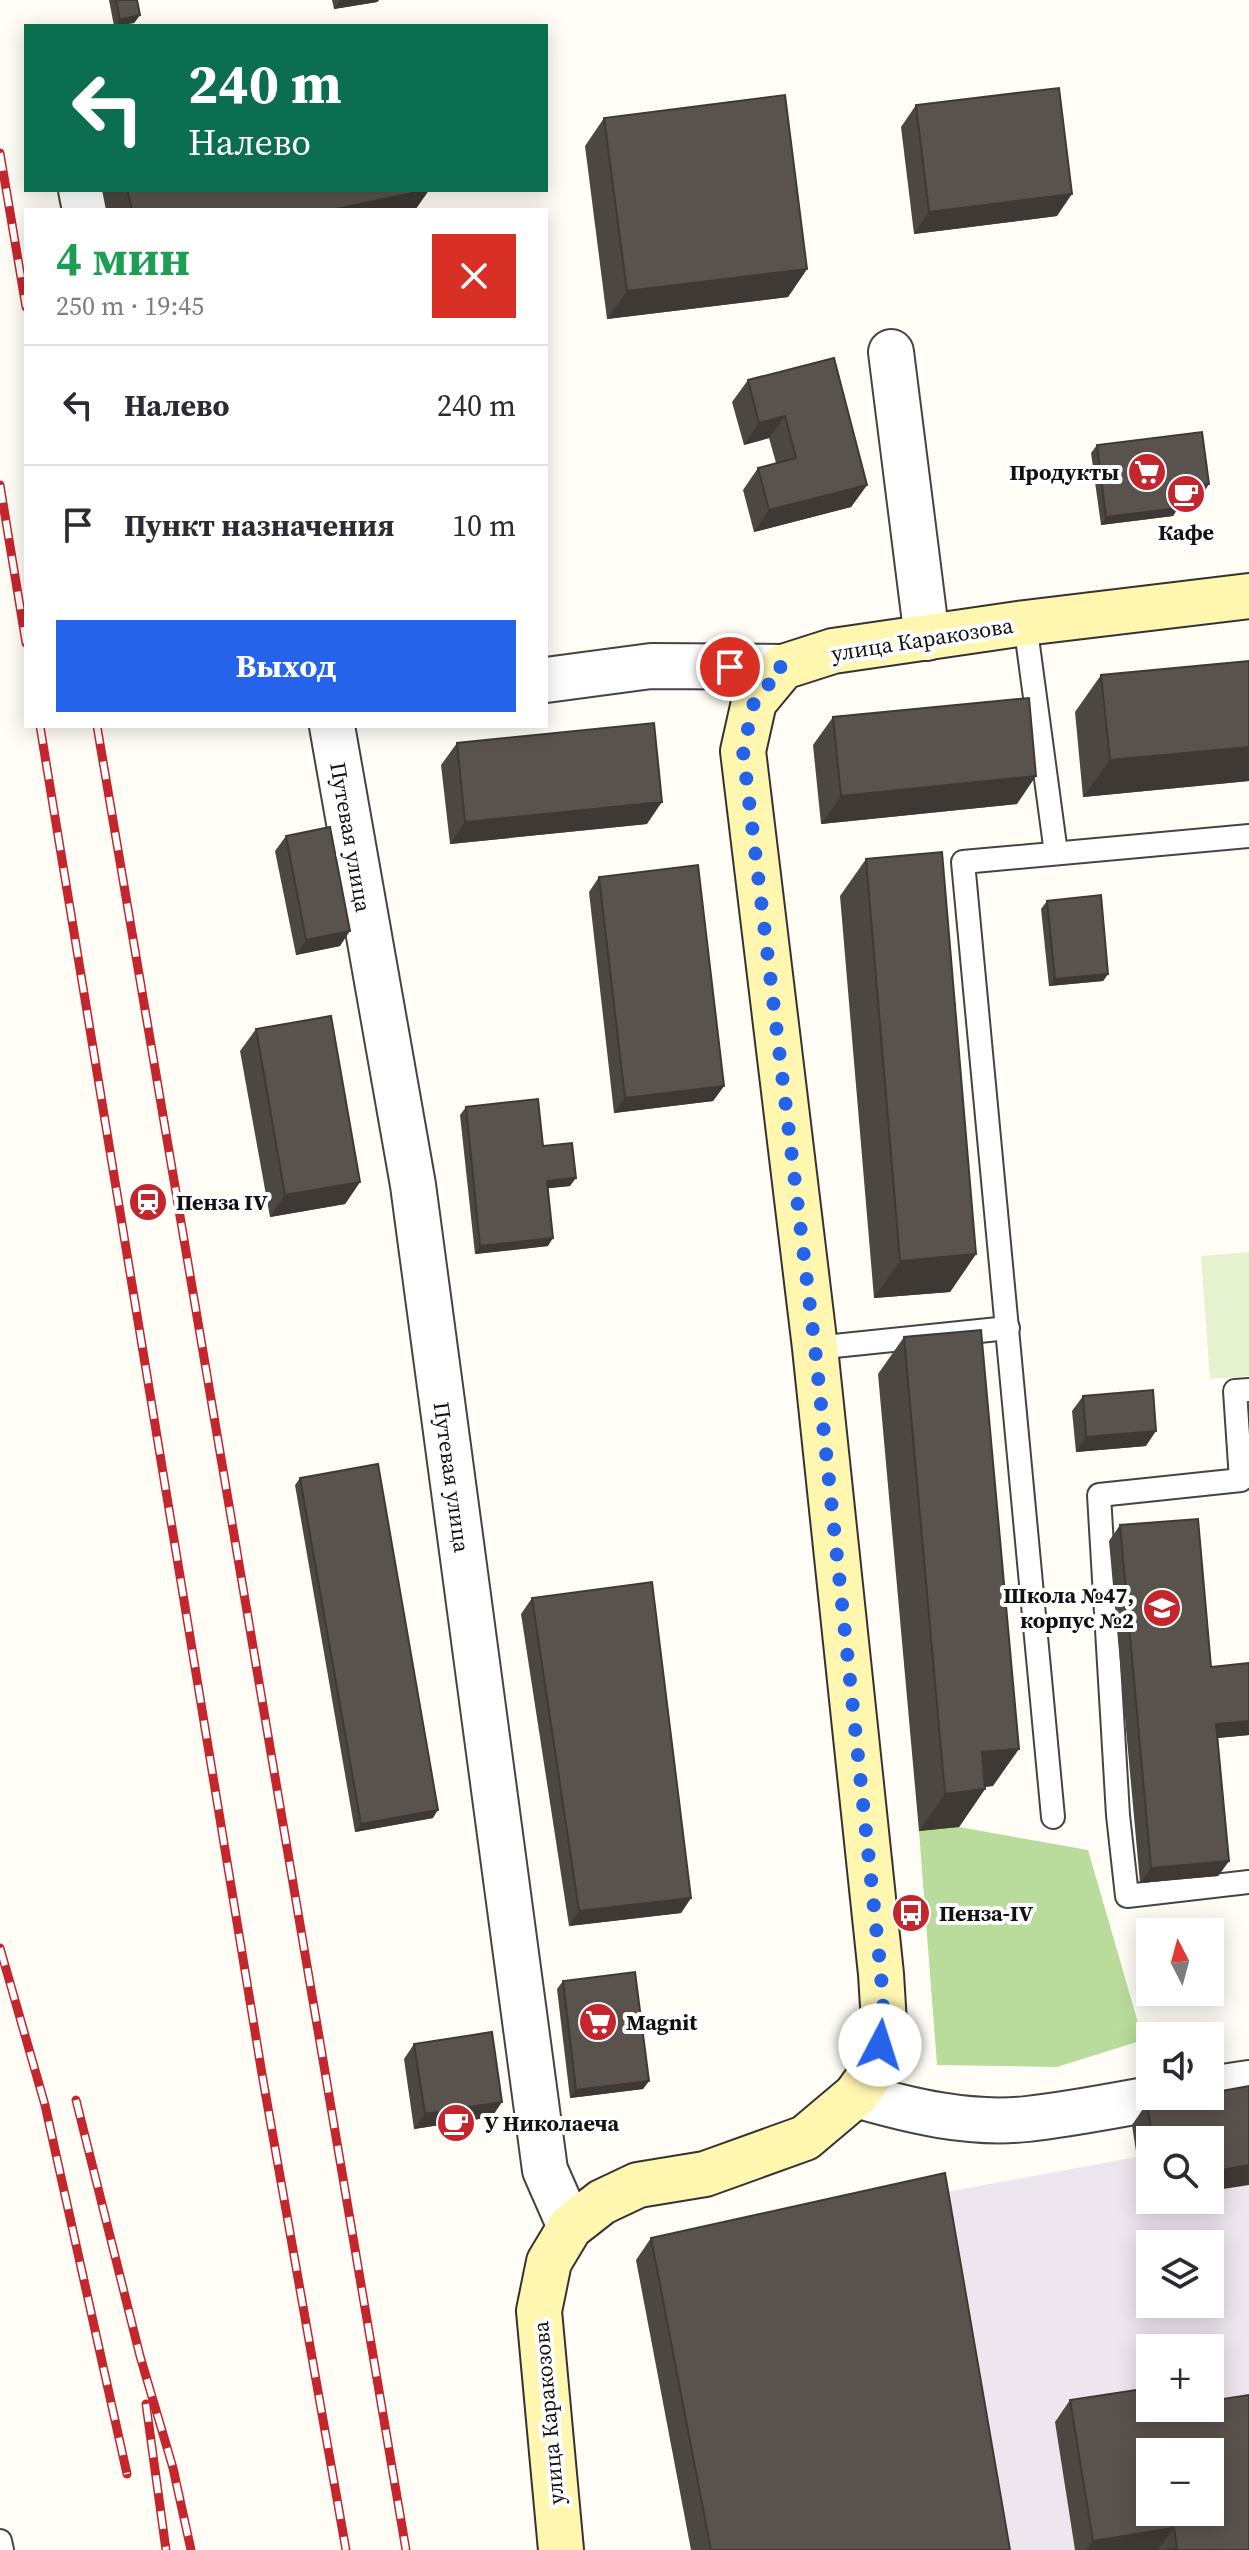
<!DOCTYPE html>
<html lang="ru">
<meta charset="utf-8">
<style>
:root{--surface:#fff;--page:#f2f2f3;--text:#2b2b33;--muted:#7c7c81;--line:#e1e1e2;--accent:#2563eb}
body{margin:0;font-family:"Source Serif 4",serif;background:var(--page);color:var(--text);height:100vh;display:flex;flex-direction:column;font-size:30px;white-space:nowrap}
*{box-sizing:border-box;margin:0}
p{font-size:26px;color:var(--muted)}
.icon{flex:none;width:44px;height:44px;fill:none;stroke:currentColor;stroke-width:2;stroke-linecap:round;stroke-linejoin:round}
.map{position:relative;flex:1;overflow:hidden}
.drawer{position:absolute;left:24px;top:208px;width:524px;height:520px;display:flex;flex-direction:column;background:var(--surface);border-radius:0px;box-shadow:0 4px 20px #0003}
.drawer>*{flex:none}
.hud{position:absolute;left:24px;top:24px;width:524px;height:168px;border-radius:0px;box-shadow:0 4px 20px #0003;background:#0b6e4f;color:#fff;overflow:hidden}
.needle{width:52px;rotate:354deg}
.controls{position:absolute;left:1136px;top:1918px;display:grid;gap:16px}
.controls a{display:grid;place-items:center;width:88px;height:88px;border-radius:0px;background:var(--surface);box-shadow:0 4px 20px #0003;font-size:40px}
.pin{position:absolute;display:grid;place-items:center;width:68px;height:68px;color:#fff;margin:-34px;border:4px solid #fff;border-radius:50%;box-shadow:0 2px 8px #0007}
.me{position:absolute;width:88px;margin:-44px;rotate:5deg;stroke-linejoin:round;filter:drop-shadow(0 0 6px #0008)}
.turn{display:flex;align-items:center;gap:28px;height:168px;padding:0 32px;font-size:36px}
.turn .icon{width:104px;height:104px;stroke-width:2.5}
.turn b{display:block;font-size:56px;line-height:68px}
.round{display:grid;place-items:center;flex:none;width:84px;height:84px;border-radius:0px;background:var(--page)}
.head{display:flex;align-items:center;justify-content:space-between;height:136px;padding:0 32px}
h1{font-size:48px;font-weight:700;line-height:60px;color:#1e9e55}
.action{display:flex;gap:16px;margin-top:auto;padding:16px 32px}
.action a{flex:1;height:92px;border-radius:0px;background:var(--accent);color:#fff;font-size:32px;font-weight:700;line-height:92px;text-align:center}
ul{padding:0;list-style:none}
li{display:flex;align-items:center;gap:24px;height:120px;padding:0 32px;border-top:2px solid var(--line)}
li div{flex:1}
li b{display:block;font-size:30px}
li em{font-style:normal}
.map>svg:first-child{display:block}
</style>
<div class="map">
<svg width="1249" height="2550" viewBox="0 0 1249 2550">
<rect width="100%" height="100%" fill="#fffdf5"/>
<path fill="#eee6ef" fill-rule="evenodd" d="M1249,2106v444h-558l-55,-290 294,-65 206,-38 -4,-32zM1150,2140h60v60h-60zM1150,2244h60v60h-60zM1150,2348h60v60h-60zM1150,2452h60v60h-60z"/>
<polygon fill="#b9dc9c" points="959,1827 1088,1850 1143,2040 1057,2067 937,2065 919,1831"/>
<polygon fill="#e6f2cf" points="1249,1252 1249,1376 1210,1379 1201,1256"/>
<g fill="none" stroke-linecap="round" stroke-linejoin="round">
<g stroke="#444" stroke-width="26">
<g id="service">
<polyline points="1025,623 1056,853"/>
<polyline points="815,1348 1008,1328"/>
<polyline points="1249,1390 1235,1391 1241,1480 1099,1495 1118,1815 1127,1896 1249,1882"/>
<polyline points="1053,1817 963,862 1249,836"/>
<polyline points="0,2541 2,2550"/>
</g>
</g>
<g stroke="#444" stroke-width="48">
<g id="minor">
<polyline points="81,190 85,210"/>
<polyline points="891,352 927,638"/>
<polyline points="546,680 651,666 783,667"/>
<polyline points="332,726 413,1185 545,2170 570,2227"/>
<polyline points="1210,2089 1249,2083"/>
<path d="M856,2095c55,16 113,30 171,24 47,-5 94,-15 141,-23"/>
</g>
</g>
<g stroke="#333" stroke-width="48">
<polyline id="secondary" points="561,2550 539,2311 549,2262 570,2227 602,2202 638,2185 705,2174 805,2138 856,2095 876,2067 884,2023 881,1974 815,1348 743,751 754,702 783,667 833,651 1025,623 1249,596"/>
</g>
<use href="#service" stroke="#fff" stroke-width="22"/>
<use href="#minor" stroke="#fff" stroke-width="44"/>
<use href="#secondary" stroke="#fff6b0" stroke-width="44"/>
<g stroke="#c4262e" stroke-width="9">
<g id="rail">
<polyline points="0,153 26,307"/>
<polyline points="0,485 26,643"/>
<polyline points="40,726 262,2074 346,2550"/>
<polyline points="97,726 406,2550"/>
<polyline points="0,1948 45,2105 127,2474"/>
<polyline points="76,2100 140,2356 173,2468 191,2550"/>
<polyline points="146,2404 166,2550"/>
</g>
</g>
<use href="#rail" stroke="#fff" stroke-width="6" stroke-dasharray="18" stroke-linecap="butt"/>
</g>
<g fill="#4d4742">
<polygon points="109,0 137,0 140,15 134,23 114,26"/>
<polygon points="332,0 379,0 377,2 334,9"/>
<polygon points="916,105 1057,216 914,234 901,127"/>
<polygon points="604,118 807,269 788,297 607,319 585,146"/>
<polygon points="102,190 429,190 415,210 106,210"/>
<polygon points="748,380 867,485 851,507 754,532 743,490 758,468 776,463 769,438 744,445 732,402"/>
<polygon points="1097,445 1204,492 1177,495 1178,508 1173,516 1101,525 1091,453"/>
<polygon points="1249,661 1249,781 1083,797 1075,712 1101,675"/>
<polygon points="833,717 1017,804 821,824 813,745"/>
<polygon points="457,743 647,824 450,844 441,765"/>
<polygon points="286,836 340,946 296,955 275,851"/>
<polygon points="866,859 976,1254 950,1292 874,1298 840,896"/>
<polygon points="599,877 724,1086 713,1101 614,1113 589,892"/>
<polygon points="1047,901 1108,974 1103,981 1049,986 1041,909"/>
<polygon points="256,1029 360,1182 345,1204 270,1217 240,1051"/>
<polygon points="466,1107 543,1146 570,1186 548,1188 548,1246 475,1254 460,1115"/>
<polygon points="904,1337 993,1786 985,1787 985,1789 959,1827 919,1831 878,1374"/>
<polygon points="1083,1396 1146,1446 1076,1452 1072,1411"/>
<polygon points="300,1478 433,1818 355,1832 295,1485"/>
<polygon points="1120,1525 1211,1667 1249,1735 1218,1738 1229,1861 1218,1876 1140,1883 1109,1541"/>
<polygon points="532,1598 691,1898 681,1913 569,1926 521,1614"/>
<polygon points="563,1981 649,2081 643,2089 570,2098 557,1989"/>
<polygon points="414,2044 492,2117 414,2129 404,2059"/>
<polygon points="1147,2103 1210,2140 1150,2140 1150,2200 1157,2200 1144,2202 1132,2125"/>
<polygon points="651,2238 1010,2550 691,2550 636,2260"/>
<polygon points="1070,2400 1150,2408 1249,2550 1075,2550 1055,2422"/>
</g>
<g fill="#3f3936">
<polygon points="340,0 379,0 377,2 334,9"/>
<polygon points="140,15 134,23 115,26 120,20"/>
<polygon points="429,190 415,210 331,210"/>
<polygon points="1072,194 1057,216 914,234 929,212"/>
<polygon points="807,269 788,297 607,319 627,291"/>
<polygon points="785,416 769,438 744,445 759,423"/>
<polygon points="1209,484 1204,492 1171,496 1176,488"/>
<polygon points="867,485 851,507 754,532 769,510"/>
<polygon points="1178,508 1173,516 1101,525 1106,517"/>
<polygon points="1249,747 1249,781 1083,797 1110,760"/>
<polygon points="1036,776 1017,804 821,824 841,796"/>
<polygon points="662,802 647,824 450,844 465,822"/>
<polygon points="350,931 340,946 296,955 306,940"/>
<polygon points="1108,974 1103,981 1049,986 1055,979"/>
<polygon points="724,1086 713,1101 614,1113 625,1098"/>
<polygon points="576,1178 570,1186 542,1189 547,1181"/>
<polygon points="360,1182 345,1204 270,1217 285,1195"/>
<polygon points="553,1238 548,1246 475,1254 480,1246"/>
<polygon points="976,1254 950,1292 874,1298 900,1261"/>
<polygon points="1156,1431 1146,1446 1076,1452 1086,1437"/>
<polygon points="1249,1721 1249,1735 1206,1739 1216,1724"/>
<polygon points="1019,1749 993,1786 956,1789 982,1752"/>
<polygon points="985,1789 959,1827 919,1831 945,1794"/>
<polygon points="438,1810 433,1818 355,1832 361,1824"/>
<polygon points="1229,1861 1218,1876 1140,1883 1151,1868"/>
<polygon points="691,1898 681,1913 569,1926 579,1911"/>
<polygon points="649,2081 643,2089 570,2098 576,2090"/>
<polygon points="502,2102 492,2117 414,2129 425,2114"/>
<polygon points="1249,2165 1249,2185 1210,2191 1210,2172"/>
<polygon points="1150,2194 1150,2200 1157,2200 1144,2202"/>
<polygon points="1174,2528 1158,2550 1086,2550 1093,2541"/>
</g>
<g fill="#5a524d" stroke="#3f3936" stroke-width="2" fill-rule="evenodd">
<polygon points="116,0 137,0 140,15 120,20"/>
<polygon points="1059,88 1072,194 929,212 916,105"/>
<polygon points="785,95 807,269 627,291 604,118"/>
<polygon points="127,190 427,190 331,210 132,210"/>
<polygon points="834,358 867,485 769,510 758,468 796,458 785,416 759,423 748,380"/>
<polygon points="1202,432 1209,484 1176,488 1178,508 1106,517 1097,445"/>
<polygon points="1249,661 1249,747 1110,760 1101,675"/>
<polygon points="1029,698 1036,776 841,796 833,717"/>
<polygon points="654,723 662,802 465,822 457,743"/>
<polygon points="330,827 350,931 306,940 286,836"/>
<polygon points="942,852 976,1254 900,1261 866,859"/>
<polygon points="698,865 724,1086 625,1098 599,877"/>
<polygon points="1101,895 1108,974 1055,979 1047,901"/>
<polygon points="331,1016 360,1182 285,1195 256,1029"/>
<polygon points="538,1099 543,1146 572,1143 576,1178 547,1181 553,1238 480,1246 466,1107"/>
<polygon points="981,1330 1019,1749 982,1752 985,1789 945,1794 904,1337"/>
<polygon points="1153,1390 1156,1431 1086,1437 1083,1396"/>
<polygon points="378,1464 438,1810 361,1824 300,1478"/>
<polygon points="1198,1519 1211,1667 1249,1663 1249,1721 1216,1724 1229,1861 1151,1868 1120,1525"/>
<polygon points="652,1582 691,1898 579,1911 532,1598"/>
<polygon points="635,1972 649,2081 576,2090 563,1981"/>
<polygon points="492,2032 502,2102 425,2114 414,2044"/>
<polygon points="1249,2086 1249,2165 1210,2172 1210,2140 1153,2140 1147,2103 1190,2096 1210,2096 1210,2093"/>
<polygon points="945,2173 1010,2550 711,2550 651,2238"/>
<path d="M1150,2388v20h10v1l50,-1v-7l39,-6v155h-84l12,-2 -3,-20 -81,13 -23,-141zM1150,2452h60v60h-60z"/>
</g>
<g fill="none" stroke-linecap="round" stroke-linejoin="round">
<polyline stroke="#2563eb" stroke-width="14" stroke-dasharray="0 25.2" points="730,667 783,667 754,702 743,751 815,1348 881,1974 884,2023 880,2045"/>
</g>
<defs>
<g id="supermarket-disc" transform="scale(2)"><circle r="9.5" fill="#c4262e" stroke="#fff"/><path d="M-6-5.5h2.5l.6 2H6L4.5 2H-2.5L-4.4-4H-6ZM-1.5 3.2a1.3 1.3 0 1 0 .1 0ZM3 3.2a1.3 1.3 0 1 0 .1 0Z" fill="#fff"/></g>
<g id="cafe-disc" transform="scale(2)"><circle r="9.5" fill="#c4262e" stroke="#fff"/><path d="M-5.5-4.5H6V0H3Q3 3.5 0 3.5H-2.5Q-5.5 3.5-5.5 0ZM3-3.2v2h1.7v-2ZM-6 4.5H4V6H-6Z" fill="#fff"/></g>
<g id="station-disc" transform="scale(2)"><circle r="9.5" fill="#c4262e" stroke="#fff"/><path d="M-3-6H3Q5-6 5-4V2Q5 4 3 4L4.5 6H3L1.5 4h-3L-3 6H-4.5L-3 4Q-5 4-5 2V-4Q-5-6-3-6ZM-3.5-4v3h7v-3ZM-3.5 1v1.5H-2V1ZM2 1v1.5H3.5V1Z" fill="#fff"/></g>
<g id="school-disc" transform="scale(2)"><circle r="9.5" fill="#c4262e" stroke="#fff"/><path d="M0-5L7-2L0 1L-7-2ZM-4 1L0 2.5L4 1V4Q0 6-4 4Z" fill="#fff"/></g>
<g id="bus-disc" transform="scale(2)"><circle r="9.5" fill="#c4262e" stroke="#fff"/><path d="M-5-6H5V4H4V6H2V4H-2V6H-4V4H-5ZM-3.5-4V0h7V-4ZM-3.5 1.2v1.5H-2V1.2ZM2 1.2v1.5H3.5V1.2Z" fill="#fff"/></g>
</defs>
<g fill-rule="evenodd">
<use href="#supermarket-disc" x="1147" y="472"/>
<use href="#cafe-disc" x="1186" y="494"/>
<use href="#station-disc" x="148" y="1202"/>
<use href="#school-disc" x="1162" y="1608"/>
<use href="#bus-disc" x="911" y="1913"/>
<use href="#supermarket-disc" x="598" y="2022"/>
<use href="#cafe-disc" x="456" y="2123"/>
</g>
<g text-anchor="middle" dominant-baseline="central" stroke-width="8" stroke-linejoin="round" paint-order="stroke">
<g font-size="22" font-weight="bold" fill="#111" stroke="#fff" text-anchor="start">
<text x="1119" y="472" text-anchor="end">Продукты</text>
<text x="1186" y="532" text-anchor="middle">Кафе</text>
<text x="176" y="1202">Пенза IV</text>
<text x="1134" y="1595" text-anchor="end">Школа №47,<tspan x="1134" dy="25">корпус №2</tspan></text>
<text x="939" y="1913">Пенза-IV</text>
<text x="626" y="2022">Magnit</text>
<text x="484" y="2123">У Николаеча</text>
</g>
<g font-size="22" fill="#111" stroke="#fff">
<text transform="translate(922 639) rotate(-9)">улица Каракозова</text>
<text transform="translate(351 837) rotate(80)">Путевая улица</text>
<text transform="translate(452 1477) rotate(82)">Путевая улица</text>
<text transform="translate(548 2413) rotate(-95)">улица Каракозова</text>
</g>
</g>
</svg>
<div class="controls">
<a><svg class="needle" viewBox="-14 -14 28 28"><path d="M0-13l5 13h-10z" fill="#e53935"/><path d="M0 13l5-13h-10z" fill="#7c7c81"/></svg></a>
<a><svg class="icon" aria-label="sound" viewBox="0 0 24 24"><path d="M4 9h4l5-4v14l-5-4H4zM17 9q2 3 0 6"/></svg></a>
<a><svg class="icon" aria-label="search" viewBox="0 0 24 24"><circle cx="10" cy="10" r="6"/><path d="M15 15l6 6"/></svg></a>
<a><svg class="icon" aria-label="layers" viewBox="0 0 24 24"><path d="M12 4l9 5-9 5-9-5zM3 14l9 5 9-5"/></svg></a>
<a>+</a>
<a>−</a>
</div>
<div class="pin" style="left:730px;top:667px;background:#d93025"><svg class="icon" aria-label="arrive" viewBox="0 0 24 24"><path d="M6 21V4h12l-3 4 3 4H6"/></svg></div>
<svg class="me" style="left:880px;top:2045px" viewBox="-20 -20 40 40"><circle r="19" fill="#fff"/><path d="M0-13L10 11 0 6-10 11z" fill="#2563eb"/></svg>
<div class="hud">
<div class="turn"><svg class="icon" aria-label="left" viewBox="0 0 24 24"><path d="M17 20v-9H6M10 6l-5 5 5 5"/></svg><div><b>240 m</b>Налево</div></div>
</div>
<section class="drawer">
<div class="head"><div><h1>4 мин</h1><p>250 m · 19:45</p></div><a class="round" style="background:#d93025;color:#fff"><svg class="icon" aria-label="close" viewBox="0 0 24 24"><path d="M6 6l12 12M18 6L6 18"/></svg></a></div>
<ul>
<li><svg class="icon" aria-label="left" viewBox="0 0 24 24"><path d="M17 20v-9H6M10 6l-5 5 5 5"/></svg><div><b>Налево</b></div><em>240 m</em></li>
<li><svg class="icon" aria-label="arrive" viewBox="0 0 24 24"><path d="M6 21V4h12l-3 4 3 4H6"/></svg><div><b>Пункт назначения</b></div><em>10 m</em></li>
</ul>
<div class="action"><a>Выход</a></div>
</section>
</div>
